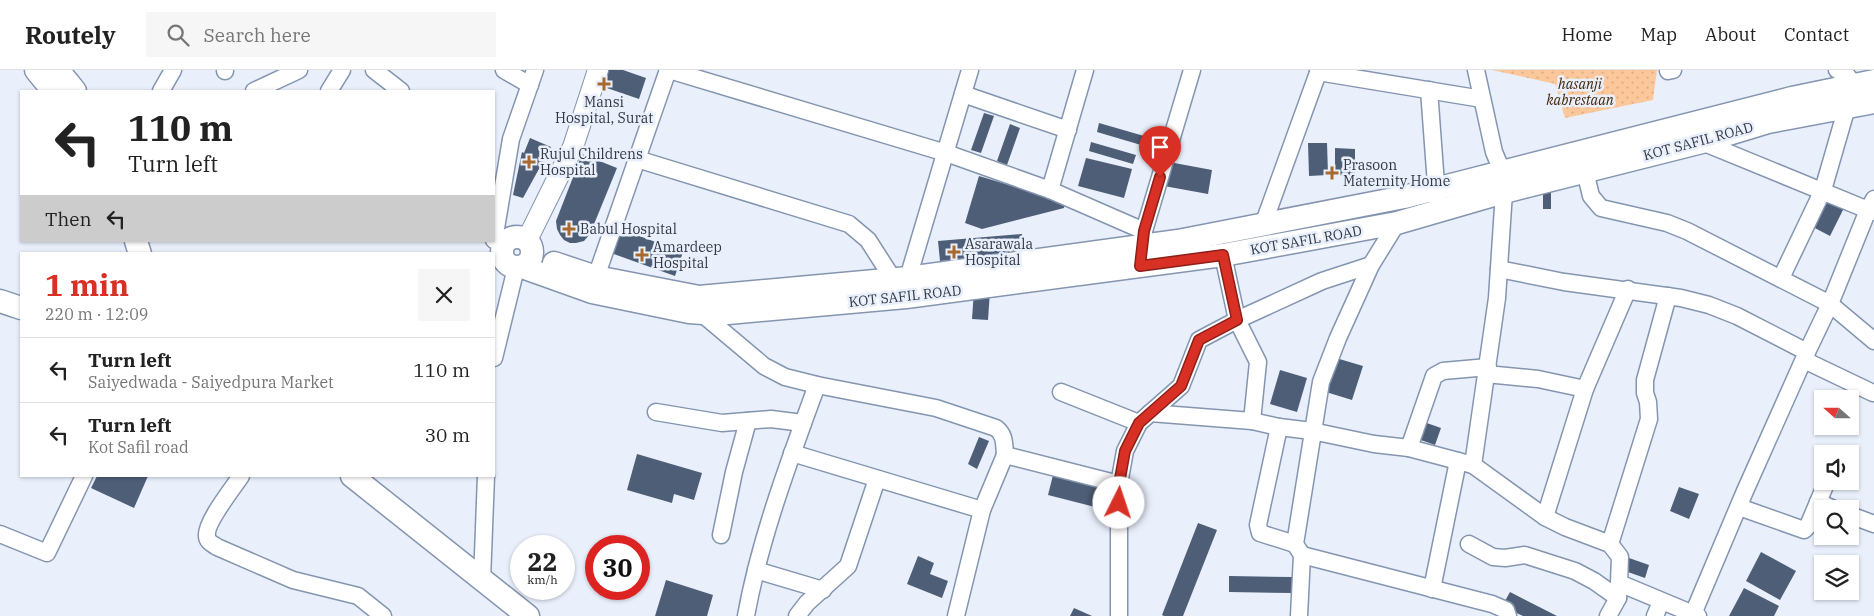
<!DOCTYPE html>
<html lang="en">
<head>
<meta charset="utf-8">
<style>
  body { margin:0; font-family:"IBM Plex Serif",serif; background:#f6f6f6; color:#222; height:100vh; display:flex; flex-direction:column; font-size:19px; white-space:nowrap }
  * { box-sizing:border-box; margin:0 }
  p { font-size:16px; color:#767676 }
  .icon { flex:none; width:28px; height:28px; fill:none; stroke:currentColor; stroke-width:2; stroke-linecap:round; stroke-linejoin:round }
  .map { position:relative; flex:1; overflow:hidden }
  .panel { position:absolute; left:20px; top:182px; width:475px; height:225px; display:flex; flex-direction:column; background:#fff; border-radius:0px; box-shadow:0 1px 4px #0004 }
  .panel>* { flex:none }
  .top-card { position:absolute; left:20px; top:20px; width:475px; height:152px; border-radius:0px; box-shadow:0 1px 4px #0004; background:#fff; color:#222; overflow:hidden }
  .needle { width:32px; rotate:291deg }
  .controls { position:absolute; left:1814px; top:320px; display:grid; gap:10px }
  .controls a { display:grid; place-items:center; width:45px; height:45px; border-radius:0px; background:#fff; box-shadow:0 1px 4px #0004; font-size:25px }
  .speed { position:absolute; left:510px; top:465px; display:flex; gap:10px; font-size:25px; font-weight:700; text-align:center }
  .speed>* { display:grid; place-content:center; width:65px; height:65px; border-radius:50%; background:#fff; box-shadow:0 1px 4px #0004; line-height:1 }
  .speed small { font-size:12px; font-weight:400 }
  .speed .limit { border:8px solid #d22; background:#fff; color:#111 }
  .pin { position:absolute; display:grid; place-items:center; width:42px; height:42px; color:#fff; margin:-51px -21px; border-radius:50% 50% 50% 0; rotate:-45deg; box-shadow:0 0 5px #0007 }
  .pin .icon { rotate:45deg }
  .me { position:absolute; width:55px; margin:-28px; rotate:4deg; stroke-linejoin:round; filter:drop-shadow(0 0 4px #0008) }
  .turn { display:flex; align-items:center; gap:18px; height:105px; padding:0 25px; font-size:22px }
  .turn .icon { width:65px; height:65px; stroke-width:2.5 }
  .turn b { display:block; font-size:35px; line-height:42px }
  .then { display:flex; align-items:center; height:48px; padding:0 25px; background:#0003; gap:10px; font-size:19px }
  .round { display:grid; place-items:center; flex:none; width:52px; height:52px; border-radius:0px; background:#f6f6f6 }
  .headline { display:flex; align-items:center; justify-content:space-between; height:85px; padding:0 25px }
  h1 { font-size:30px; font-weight:700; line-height:38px; color:#d93025 }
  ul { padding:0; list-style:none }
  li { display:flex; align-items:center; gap:15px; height:65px; padding:0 25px; border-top:1px solid #e0e0e0 }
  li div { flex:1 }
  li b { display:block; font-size:19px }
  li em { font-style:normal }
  header { display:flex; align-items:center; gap:30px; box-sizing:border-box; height:70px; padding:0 25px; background:#fff; border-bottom:1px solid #e0e0e0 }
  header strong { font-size:24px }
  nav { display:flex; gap:28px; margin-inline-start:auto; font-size:18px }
  .search { width:350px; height:45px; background:#f6f6f6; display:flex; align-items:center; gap:12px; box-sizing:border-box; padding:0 18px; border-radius:0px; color:#767676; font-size:19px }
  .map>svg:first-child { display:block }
</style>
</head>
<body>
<header>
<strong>Routely</strong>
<div class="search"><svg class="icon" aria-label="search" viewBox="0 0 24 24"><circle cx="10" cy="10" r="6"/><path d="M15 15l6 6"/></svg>Search here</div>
<nav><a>Home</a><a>Map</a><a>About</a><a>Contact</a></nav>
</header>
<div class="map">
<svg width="1874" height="546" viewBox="0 0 1874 546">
  <defs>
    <pattern id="grass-dots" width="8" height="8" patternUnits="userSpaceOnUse" patternTransform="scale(1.25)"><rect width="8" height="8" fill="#fcc89b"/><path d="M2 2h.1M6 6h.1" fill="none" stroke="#d8ad87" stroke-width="1.8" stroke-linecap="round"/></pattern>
  </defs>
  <rect width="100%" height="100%" fill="#e9f0fc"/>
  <polygon fill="url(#grass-dots)" points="1492,0 1657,0 1653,30 1565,48 1555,14"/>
  <g fill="#4e5e76">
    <polygon points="606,0 623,0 646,8 639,29 601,16"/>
    <polygon points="984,43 994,46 981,83 971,80"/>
    <polygon points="1099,53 1144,66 1141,75 1097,62"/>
    <polygon points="1010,54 1020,58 1007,95 997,91"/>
    <polygon points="530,68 551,77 523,128 513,125 522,82 524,83"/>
    <polygon points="1091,72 1136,85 1133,94 1089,81"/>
    <polygon points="1308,73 1327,73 1328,105 1309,106"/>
    <polygon points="1335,78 1355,79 1355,106 1335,105"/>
    <polygon points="582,84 617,98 590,164 584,171 576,173 570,173 564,170 560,165 557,159 556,151"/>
    <polygon points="1086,88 1132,99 1124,128 1078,116"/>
    <polygon points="1169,92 1212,100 1208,124 1164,116"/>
    <polygon points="979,106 1065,132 1064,138 982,159 965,153"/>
    <rect x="1543" y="119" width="8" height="20"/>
    <polygon points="1828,124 1846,134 1830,166 1811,156"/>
    <polygon points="620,159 683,182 675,206 611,183"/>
    <polygon points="1022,164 1024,184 940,191 938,171"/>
    <polygon points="974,220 990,221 988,250 972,249"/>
    <polygon points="1336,288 1363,296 1352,330 1326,322"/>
    <polygon points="1280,300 1307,308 1297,342 1270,334"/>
    <polygon points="1421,351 1441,358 1435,375 1415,368"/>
    <polygon points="979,367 989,371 977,399 968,394"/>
    <polygon points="637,384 702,403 694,430 674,424 672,433 627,420"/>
    <polygon points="1053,405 1100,417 1095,437 1048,425"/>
    <polygon points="97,406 148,406 134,438 91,418"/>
    <polygon points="1679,417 1699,424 1689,449 1670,441"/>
    <polygon points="1198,453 1217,460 1183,546 1164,546 1162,545"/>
    <polygon points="1761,482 1796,501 1780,530 1746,511"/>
    <polygon points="918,486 934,493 930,504 948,511 942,528 907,514"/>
    <polygon points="1629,488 1649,495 1645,508 1625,501"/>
    <polygon points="1229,506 1293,507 1293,523 1229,522"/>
    <polygon points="666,510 713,525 707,546 655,546"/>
    <polygon points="1744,518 1779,536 1774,546 1729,546"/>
    <polygon points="1510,522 1557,546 1523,546 1508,539 1511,534 1505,531"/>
    <polygon points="1074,538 1092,546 1070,546"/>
  </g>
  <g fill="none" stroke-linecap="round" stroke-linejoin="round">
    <defs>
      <g id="minor">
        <polyline points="374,0 401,21"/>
        <polyline points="504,0 530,15"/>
        <polyline points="669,0 946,83 1050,120 1144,161 1141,186"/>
        <polyline points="1476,0 1494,82 1502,101 1504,122 1497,228 1473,395 1545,447 1565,457 1610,474 1620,487 1619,513 1618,528 1608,546"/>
        <polyline points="1837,0 1846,4 1854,15"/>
        <polyline points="225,1 225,0"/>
        <polyline points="1668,1 1673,0"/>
        <polyline points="1318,2 1482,29"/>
        <polyline points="1429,20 1437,128"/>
        <polyline points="161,21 173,0"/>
        <polyline points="254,21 299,0"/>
        <polyline points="329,21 342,0"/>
        <polyline points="963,24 1068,60"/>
        <polyline points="1702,72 1868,140 1874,129"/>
        <polyline points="637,89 849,154 868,170 893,209"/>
        <polyline points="1585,101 1591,126 1601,138 1667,153 1687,161 1830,234 1874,271"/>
        <polyline points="1050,120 1085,0"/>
        <polyline points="1263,155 1319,0"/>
        <polyline points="1144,161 1192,0"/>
        <polyline points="494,170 511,69 535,0"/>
        <polyline points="1499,199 1564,212 1681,228 1709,235 1737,246 1807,282"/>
        <polyline points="596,207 668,0"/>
        <polyline points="1781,208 1823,120 1847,37"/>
        <polyline points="907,218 908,208 970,0"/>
        <path d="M701 243 764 296 785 307 817 315 936 338 996 358C1005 365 1004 373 1005 385"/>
        <polyline points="494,288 516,198"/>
        <polyline points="1804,290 1873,323"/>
        <polyline points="1486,304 1538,309 1585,319"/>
        <polyline points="1061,322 1139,353"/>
        <polyline points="656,342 722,353 771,349 803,353"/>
        <polyline points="1150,343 1252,351 1279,357 1312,361 1374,374 1409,378 1473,395"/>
        <polyline points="1252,351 1258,292 1237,250 1322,211 1371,195"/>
        <polyline points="1279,357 1258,455 1260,463 1295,474"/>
        <polyline points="1409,378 1434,306 1443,301 1488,297"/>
        <polyline points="792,383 982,440"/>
        <path d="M241 406C233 418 205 453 207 466 207 472 213 474 217 477L293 510 358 526 383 546"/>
        <polyline points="1818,432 1834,439"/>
        <polyline points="1739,437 1804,460 1808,456 1827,411"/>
        <polyline points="1850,445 1874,454"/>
        <polyline points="1545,447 1585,319 1628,219"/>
        <polyline points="0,464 47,483 84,406"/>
        <polyline points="721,465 734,402 748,351"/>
        <polyline points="1469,474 1493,487 1505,488 1525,485 1575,501 1594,511 1618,528"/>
        <polyline points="1610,474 1649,349 1648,332 1645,323 1645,310 1668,226"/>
        <polyline points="1302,485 1492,534 1506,540 1508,546"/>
        <polyline points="756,500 823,520"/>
        <polyline points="482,510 486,406"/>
        <polyline points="1619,513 1698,546"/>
        <polyline points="1432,519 1458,391"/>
        <polyline points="1693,544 1745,421 1807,282 1830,234 1868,140 1874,142"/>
        <path d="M746 546C760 468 790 389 817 315"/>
        <polyline points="797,546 807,533 848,496 877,409"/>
        <polyline points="956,546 982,440 1005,385 1119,414 1125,381 1139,353 1181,316 1199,270 1237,250 1223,185"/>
        <polyline points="1119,546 1119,414"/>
        <polyline points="1299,546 1302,485 1295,474 1321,312 1338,268 1371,195 1397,153"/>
        <polyline points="1655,546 1661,532"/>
      </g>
      <polyline id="tertiary" points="527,170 573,77 598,0"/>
      <g id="secondary">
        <polyline points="36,0 53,21"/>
        <polyline points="58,0 75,21"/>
        <circle cx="517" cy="182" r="15"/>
        <polyline points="136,171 140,184"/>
        <polyline points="554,193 596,207 699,227 908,208 1178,171 1404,127 1792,28 1874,11"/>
        <polyline points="522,197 592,222 689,242 717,244 906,227 1223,185 1397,153 1504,122 1702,72 1768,52 1874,32"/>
        <polyline points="0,231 21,238"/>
        <polyline points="352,406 528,546"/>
      </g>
    </defs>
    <use href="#minor" stroke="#8495b0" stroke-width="19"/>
    <use href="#tertiary" stroke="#8495b0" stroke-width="22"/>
    <use href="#secondary" stroke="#8495b0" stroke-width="25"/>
    <use href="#minor" stroke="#fff" stroke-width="16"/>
    <use href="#tertiary" stroke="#fff" stroke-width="20"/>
    <use href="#secondary" stroke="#fff" stroke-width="22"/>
  </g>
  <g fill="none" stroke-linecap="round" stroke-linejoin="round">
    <defs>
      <polyline id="route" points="1119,433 1119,414 1125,381 1139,353 1181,316 1199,270 1237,250 1223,185 1140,196 1144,161 1160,107"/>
    </defs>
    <use href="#route" stroke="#8d1f18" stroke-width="12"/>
    <use href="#route" stroke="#d93025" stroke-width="9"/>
  </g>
  <g fill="#a7692e" stroke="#e9f0fc" stroke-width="2">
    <path d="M601.5 6.5h5v5h5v5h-5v5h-5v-5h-5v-5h5z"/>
    <path d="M526.5 84.5h5v5h5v5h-5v5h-5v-5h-5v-5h5z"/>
    <path d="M1329.5 95.5h5v5h5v5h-5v5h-5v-5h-5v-5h5z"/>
    <path d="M566.5 151.5h5v5h5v5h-5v5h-5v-5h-5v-5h5z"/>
    <path d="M951.5 174.5h5v5h5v5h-5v5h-5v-5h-5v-5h5z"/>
    <path d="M639.5 177.5h5v5h5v5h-5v5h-5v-5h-5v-5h5z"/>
  </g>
  <g text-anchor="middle" stroke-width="5" stroke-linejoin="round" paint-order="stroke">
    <g font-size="14" font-style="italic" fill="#442507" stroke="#e9f0fc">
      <text x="1580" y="19">hasanji<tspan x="1580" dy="16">kabrestaan</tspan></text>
    </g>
    <g font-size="14" fill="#323945" stroke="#e9f0fc" text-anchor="start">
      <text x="604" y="37" text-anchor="middle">Mansi<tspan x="604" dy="16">Hospital, Surat</tspan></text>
      <text x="540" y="89">Rujul Childrens<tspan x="540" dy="16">Hospital</tspan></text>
      <text x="1343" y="100">Prasoon<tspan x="1343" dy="16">Maternity Home</tspan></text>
      <text x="580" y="164">Babul Hospital</text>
      <text x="965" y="179">Asarawala<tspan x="965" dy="16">Hospital</tspan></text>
      <text x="653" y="182">Amardeep<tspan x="653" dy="16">Hospital</tspan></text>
    </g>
    <g font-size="14" fill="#323945" stroke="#e9f0fc">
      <text transform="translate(1698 71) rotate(-15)" y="5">KOT SAFIL ROAD</text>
      <text transform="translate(1306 170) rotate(-10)" y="5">KOT SAFIL ROAD</text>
      <text transform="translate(905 226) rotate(-6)" y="5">KOT SAFIL ROAD</text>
    </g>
  </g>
</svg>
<div class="controls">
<a><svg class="needle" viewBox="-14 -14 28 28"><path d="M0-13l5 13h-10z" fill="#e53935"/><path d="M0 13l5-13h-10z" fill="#767676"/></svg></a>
<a><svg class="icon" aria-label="sound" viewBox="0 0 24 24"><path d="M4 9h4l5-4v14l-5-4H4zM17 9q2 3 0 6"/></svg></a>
<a><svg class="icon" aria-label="search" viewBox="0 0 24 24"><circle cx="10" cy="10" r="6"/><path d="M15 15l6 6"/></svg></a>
<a><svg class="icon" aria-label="layers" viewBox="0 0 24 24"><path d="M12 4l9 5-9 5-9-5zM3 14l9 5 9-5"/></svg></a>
</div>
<div class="speed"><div>22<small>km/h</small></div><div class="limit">30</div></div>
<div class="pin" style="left:1160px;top:107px;background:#d93025"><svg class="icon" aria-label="arrive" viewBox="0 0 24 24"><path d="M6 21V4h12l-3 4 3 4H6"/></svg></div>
<svg class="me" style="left:1119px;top:433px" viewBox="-20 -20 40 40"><circle r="19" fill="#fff"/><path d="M0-13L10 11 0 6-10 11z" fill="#d93025"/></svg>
<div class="top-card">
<div class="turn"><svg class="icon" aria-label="left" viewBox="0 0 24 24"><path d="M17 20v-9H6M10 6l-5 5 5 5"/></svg><div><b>110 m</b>Turn left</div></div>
<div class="then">Then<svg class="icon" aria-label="left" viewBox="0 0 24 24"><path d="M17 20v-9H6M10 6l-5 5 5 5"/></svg></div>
</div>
<section class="panel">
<div class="headline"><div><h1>1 min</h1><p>220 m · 12:09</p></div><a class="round"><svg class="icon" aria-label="close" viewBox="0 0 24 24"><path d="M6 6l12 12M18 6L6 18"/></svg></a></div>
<ul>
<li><svg class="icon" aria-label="left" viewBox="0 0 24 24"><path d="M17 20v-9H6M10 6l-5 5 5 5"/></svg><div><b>Turn left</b><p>Saiyedwada - Saiyedpura Market</p></div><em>110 m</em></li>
<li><svg class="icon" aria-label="left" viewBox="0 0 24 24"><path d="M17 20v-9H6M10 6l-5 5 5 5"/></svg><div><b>Turn left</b><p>Kot Safil road</p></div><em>30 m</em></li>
</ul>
</section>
</div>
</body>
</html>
